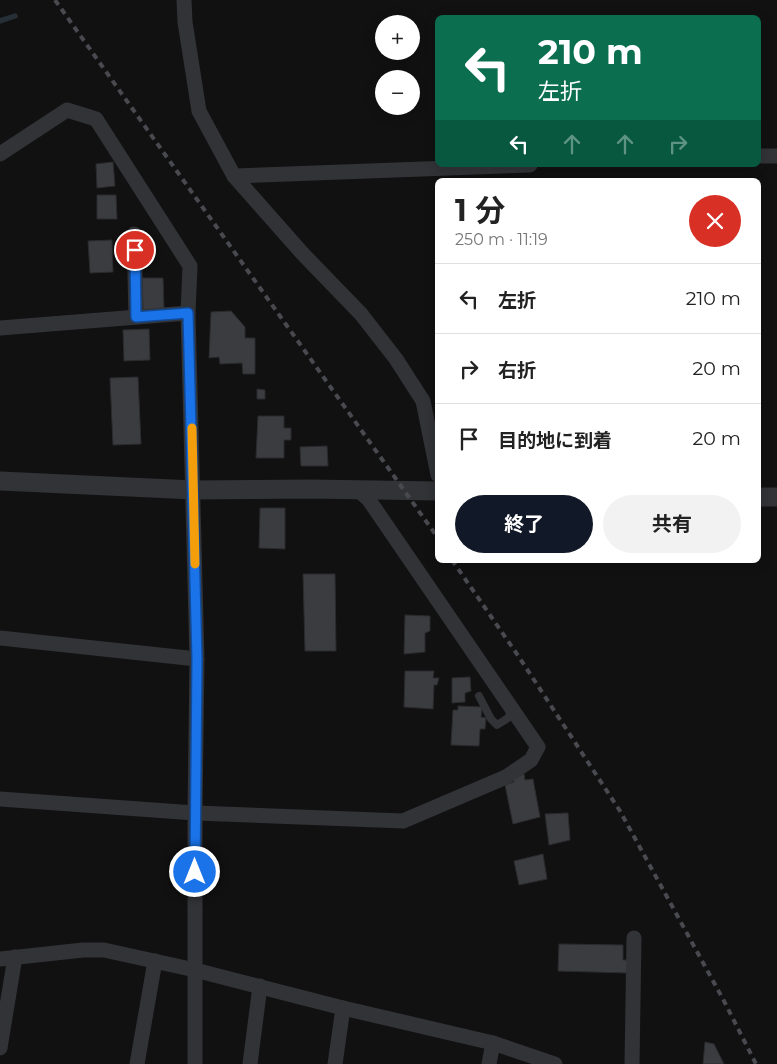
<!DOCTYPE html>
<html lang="ja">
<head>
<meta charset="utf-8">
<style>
  body { margin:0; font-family:Montserrat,"Noto Sans JP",sans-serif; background:#f2f2f2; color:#222; height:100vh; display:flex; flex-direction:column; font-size:19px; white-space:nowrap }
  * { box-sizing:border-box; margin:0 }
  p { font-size:16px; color:#767676 }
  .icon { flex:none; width:28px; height:28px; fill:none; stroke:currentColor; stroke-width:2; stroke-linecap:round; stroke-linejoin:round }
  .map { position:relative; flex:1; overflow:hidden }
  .sheet { position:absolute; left:435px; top:178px; width:326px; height:385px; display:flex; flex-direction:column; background:#fff; border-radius:8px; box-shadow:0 2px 12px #0003 }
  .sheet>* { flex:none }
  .banner { position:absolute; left:435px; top:15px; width:326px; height:152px; border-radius:8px; box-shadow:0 2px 12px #0003; background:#0b6e4f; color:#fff; overflow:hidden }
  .buttons { position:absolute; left:375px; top:15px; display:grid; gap:10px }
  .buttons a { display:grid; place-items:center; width:45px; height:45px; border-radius:50%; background:#fff; box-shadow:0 2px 12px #0003; font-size:25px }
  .pin { position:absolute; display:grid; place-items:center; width:42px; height:42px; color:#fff; margin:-21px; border:2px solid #fff; border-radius:50%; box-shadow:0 1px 5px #0007 }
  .me { position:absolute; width:55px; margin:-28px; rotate:0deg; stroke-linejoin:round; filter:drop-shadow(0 0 4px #0008) }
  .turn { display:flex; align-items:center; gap:18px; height:105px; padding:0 20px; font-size:22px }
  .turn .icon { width:65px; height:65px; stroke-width:2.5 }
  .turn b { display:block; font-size:35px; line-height:42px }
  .lanes { display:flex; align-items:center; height:48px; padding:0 20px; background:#0003; justify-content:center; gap:25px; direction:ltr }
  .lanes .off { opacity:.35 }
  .round { display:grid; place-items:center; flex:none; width:52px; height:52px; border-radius:26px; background:#f2f2f2 }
  .overview { display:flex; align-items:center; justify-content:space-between; height:85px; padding:0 20px }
  h1 { font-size:30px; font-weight:700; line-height:38px }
  .action { display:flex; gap:10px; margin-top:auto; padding:10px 20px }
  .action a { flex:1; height:58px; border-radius:30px; background:#111827; color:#fff; font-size:20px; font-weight:700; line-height:58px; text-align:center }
  .action a+a { background:#f2f2f2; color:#222 }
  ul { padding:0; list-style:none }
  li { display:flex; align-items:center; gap:15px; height:70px; padding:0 20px; border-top:1px solid #e0e0e0 }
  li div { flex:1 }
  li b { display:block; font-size:19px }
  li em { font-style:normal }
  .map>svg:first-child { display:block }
</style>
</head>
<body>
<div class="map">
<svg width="777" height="1064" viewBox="0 0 777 1064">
  <rect width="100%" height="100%" fill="#111112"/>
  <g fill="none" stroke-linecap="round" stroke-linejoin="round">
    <polyline stroke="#272f36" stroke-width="5.5" points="0,21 15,16"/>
  </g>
  <g fill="#3b3c3f" stroke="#2b2b2e">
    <polygon points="113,162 115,186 97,188 96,164"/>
    <polygon points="97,195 116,195 117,219 97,219"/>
    <polygon points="112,240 113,272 90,273 88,241"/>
    <polygon points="142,278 163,278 164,309 143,310"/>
    <polygon points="231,311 245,327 245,338 255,338 255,374 243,374 242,363 220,364 219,357 209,358 211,312"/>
    <polygon points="149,329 150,360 124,361 123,330"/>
    <polygon points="138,377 141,444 113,445 110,378"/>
    <polygon points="257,389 265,390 265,399 257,399"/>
    <polygon points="258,416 284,416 284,428 291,428 291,440 284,440 284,458 256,458"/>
    <polygon points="327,446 328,466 301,466 300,447"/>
    <polygon points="260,508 285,508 285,549 259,548"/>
    <polygon points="303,574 335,574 336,651 305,651"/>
    <polygon points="405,615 430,616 430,631 425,633 425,652 404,654"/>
    <polygon points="405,671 434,671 433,678 439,678 437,685 434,685 433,709 404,707"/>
    <polygon points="470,677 471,691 465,693 465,702 452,703 452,678"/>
    <polygon points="458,706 482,707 481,717 486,718 485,729 480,729 479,746 451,745 453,710 458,710"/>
    <polygon points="524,774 525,780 533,779 540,817 513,824 505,785 514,782 512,777"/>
    <polygon points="568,813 570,840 549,845 545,814"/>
    <polygon points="543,854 547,879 519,885 514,861"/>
    <polygon points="559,944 623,945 623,960 628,960 628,973 558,971"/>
    <polygon points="705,1042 714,1044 724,1064 703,1064"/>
  </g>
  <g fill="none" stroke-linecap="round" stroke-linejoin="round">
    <polyline stroke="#323337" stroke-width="8" points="479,696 491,719 497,725 508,718 512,710"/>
    <g stroke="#323337" stroke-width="15">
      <polyline points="184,0 185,22 199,111 234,176 302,253 361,314 396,359 423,401 438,475"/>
      <polyline points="0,154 67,110 96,119 190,266 188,313 197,659 195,813 195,1064"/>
      <polyline points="759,156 777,156"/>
      <polyline points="234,176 530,165"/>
      <polyline points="134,234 136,317"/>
      <polyline points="0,328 188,313"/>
      <polyline points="0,638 197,659"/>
      <polyline points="0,799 195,813 403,821 506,777 531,760 538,747 369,500 357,489"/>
      <polyline points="0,959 83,950 104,950 195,970 343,1008 493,1043 555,1064"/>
      <polyline points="0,1048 15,957"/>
      <polyline points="137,1064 155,961"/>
      <polyline points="250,1064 260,986"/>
      <polyline points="335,1064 343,1008"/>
      <polyline points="489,1064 493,1043"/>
      <polyline points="632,1064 634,938"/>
    </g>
    <g stroke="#323337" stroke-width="19">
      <polyline points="0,481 194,490 311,489 438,491"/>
      <polyline points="759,497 777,497"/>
    </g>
    <g stroke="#494a50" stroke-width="4" stroke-dasharray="6 5" stroke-linecap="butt">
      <polyline points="55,0 438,538"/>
      <polyline points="452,560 519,657 620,811 724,1001 756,1064"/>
    </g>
  </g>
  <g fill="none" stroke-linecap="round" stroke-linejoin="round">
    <defs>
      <polyline id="route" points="135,250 136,317 188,313 197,659 195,872"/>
    </defs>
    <use href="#route" stroke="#114b97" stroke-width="12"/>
    <use href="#route" stroke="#1a73e8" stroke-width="9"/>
    <polyline stroke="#f59e0b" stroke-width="9" points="192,428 195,564"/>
  </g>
</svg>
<div class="buttons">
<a>+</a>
<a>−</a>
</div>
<div class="pin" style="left:135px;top:250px;background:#d93025"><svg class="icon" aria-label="arrive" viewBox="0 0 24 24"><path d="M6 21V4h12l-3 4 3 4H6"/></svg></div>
<svg class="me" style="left:195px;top:872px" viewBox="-20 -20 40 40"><circle r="17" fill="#1a73e8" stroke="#fff" stroke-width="3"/><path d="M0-11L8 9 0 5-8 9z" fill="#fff"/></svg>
<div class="banner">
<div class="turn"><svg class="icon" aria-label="left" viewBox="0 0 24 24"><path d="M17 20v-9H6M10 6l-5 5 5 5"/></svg><div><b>210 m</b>左折</div></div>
<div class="lanes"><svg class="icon" aria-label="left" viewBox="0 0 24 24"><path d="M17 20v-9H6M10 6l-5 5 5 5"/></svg><svg class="icon off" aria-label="ahead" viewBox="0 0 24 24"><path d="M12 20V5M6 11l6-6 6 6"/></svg><svg class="icon off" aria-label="ahead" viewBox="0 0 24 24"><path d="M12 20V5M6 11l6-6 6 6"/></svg><svg class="icon off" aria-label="right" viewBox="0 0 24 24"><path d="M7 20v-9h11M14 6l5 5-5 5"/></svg></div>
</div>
<section class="sheet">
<div class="overview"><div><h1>1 分</h1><p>250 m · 11:19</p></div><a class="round" style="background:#d93025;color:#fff"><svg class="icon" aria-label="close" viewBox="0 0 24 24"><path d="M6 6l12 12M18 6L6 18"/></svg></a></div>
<ul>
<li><svg class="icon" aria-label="left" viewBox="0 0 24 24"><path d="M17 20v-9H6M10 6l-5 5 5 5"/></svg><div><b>左折</b></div><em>210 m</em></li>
<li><svg class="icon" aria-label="right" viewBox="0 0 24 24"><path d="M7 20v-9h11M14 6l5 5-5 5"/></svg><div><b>右折</b></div><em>20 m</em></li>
<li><svg class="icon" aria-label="arrive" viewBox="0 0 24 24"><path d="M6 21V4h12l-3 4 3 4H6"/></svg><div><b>目的地に到着</b></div><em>20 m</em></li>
</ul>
<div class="action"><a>終了</a><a>共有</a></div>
</section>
</div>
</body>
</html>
